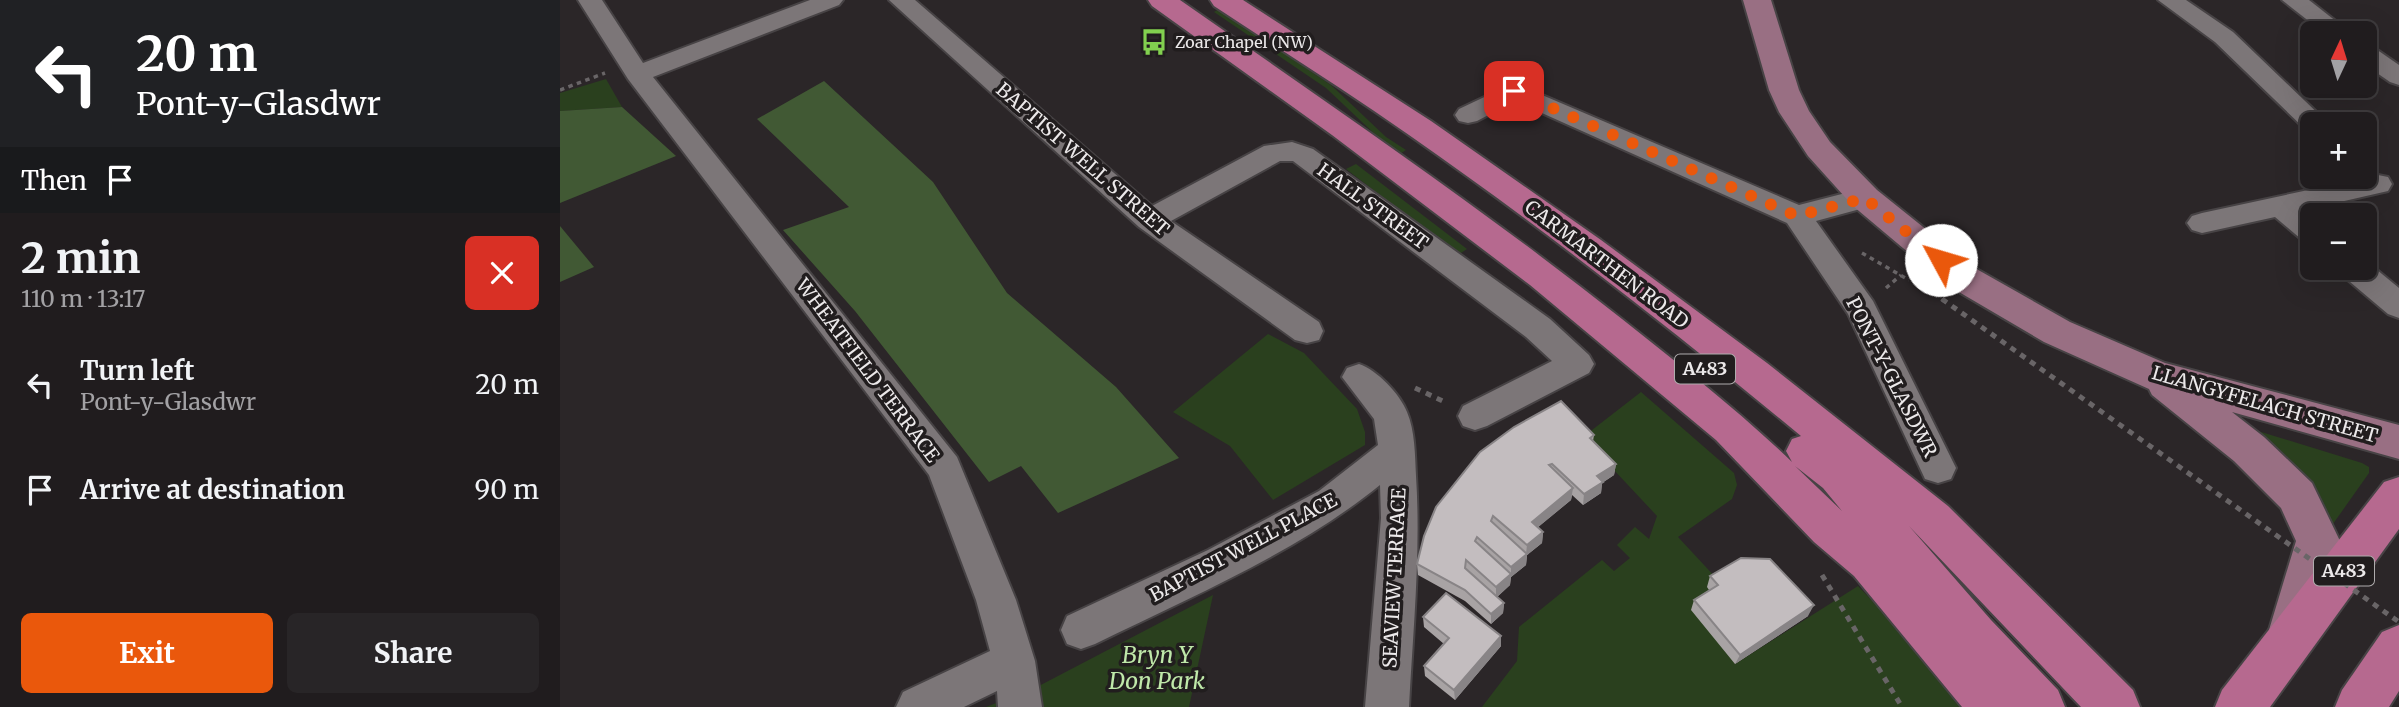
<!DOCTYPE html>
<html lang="en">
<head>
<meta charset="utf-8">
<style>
  body { margin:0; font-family:Merriweather,serif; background:#282527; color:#f1f3f6; height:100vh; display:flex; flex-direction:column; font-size:26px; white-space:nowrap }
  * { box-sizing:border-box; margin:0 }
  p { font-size:23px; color:#a2a1a4 }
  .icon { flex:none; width:38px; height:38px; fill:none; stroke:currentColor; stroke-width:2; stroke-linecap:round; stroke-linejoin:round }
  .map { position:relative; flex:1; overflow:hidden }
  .details { display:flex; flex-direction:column; background:#201c1e; width:560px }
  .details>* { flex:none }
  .banner { background:#202124; color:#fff; overflow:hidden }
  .needle { width:46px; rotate:4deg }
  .controls { position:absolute; left:1740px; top:21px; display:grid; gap:14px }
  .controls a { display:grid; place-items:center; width:77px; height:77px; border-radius:10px; background:#201c1e; box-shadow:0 7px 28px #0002,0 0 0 2px #3d3a3c; font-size:35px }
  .pin { position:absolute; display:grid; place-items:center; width:60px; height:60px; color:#fff; margin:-30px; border-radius:14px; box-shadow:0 4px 10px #0006 }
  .me { position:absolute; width:77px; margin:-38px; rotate:309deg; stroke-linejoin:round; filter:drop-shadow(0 0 5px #0008) }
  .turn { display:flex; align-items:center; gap:24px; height:147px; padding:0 21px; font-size:32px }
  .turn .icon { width:91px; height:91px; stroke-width:2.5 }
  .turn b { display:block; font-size:49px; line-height:60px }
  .then { display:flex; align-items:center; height:66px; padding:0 21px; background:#0003; gap:14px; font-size:26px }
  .round { display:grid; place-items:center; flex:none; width:74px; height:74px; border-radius:10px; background:#282527 }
  .headline { display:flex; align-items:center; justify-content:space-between; height:119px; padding:0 21px }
  h1 { font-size:42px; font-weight:700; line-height:52px }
  .cta { display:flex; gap:14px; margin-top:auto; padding:14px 21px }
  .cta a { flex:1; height:80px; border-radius:10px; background:#ea580c; color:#fff; font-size:28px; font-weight:700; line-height:80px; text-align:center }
  .cta a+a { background:#282527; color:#f1f3f6 }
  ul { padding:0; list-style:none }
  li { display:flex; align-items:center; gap:21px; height:105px; padding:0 21px }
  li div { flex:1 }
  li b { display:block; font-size:26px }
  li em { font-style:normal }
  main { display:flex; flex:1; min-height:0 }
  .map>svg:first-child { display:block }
</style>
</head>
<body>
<main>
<section class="details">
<div class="banner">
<div class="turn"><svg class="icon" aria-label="left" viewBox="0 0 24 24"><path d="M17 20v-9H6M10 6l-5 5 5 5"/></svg><div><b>20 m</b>Pont-y-Glasdwr</div></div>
<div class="then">Then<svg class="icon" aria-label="arrive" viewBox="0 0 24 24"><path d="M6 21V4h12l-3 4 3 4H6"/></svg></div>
</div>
<div class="headline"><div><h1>2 min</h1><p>110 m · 13:17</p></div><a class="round" style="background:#d93025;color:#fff"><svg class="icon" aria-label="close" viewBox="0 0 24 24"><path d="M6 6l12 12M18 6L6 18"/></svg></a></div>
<ul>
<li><svg class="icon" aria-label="left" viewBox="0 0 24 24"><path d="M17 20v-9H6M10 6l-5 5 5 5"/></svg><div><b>Turn left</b><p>Pont-y-Glasdwr</p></div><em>20 m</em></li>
<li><svg class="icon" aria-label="arrive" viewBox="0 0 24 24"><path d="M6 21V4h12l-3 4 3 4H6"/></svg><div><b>Arrive at destination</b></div><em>90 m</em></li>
</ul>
<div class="cta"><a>Exit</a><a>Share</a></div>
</section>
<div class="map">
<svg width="1839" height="707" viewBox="0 0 1839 707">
  <rect width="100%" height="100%" fill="#2b2628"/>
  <g fill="#2a401e">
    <polygon points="659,9 771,85 826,137 846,150 840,154 821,140 766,88 654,12"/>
    <polygon points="46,79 62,107 0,111 0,93"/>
    <polygon points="796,164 907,249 898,255 786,169"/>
    <polygon points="708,334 744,353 797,409 805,432 805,445 713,500 670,446 613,412"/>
    <polygon points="1081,392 1174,473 1177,485 1172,499 1118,537 1158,580 1154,595 1175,664 1298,586 1384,675 1409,707 922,707 957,661 959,627 1042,560 1054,571 1070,558 1057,545 1075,527 1089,539 1097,516 1023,437"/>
    <polygon points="1685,427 1802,463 1809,467 1809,473 1773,524 1767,524"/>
    <polygon points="653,595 629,707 426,707 475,688"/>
  </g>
  <g fill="#415934">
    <polygon points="264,81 373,182 447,293 556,387 619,458 498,513 461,466 429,482 295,311 223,230 289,207 197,119"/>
    <polygon points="62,107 116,156 0,203 0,111"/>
    <polygon points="0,226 34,267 0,282"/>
  </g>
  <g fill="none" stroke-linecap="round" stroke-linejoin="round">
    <defs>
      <g id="minor">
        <polygon points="18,0 42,0 83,63 250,0 283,0 279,5 93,77 397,457 456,600 475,661 482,707 438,707 437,691 404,707 336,707 343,692 430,651 416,600 369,475 68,79"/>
        <polygon points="329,0 355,0 592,206 704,146 732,142 753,149 990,319 1029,355 1034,364 1029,373 927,426 915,430 903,426 898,416 903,406 992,361 966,337 733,161 720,161 611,221 759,322 763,331 759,340 747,343 735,340 579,227"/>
        <polygon points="1598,0 1626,0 1673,32 1769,124 1752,124 1752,131 1746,130 1655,42"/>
        <polygon points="1722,0 1749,0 1791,33 1764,33"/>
        <polygon points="1804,45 1813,47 1839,65 1839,85 1830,82 1804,64"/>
        <polygon points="954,83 1239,205 1305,188 1315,191 1319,198 1315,205 1256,221 1313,301 1396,468 1391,479 1378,483 1365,479 1288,314 1227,223 955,101 917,121 908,123 899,121 895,115 899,109"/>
        <polygon points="1818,175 1828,177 1832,184 1828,191 1745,210 1752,216 1752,242 1741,239 1715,217 1642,233 1632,230 1627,223 1632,216 1642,213"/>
        <polygon points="1805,260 1839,288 1839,318 1828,314 1783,276 1779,268 1804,268"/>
        <path d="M799 364C817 370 840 394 847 412 855 431 855 455 856 476 861 553 853 630 849 707H805L821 518 820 485C736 553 632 596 535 644L521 649 507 644 501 630 507 616 648 550 759 491 818 445 814 419 782 377 787 368Z"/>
      </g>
      <polygon id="secondary" points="1183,0 1211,0 1239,90 1249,111 1270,142 1317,190 1413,267 1510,322 1605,363 1839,425 1839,459 1672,412 1704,437 1752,483 1780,541 1757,630 1750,646 1733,652 1716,646 1709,630 1736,541 1721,508 1674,461 1592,395 1589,389 1484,342 1387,285 1293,206 1248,156 1219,112 1209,90"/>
      <g id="primary">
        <path d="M588 0H620C769 104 919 206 1062 319 1120 365 1178 410 1232 462L1226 451 1232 439 1241 436C1114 331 984 229 849 135 785 90 719 49 654 6L650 0H683L871 121 1041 240 1207 363 1388 506 1573 690 1580 707H1521L1349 526 1431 620 1498 690 1505 707H1402L1294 576 1254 542 1156 440 970 285 772 135 592 6ZM1235 466 1263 488 1282 511Z"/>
        <polygon points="1839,477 1839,529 1710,707 1655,707 1662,690 1824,482"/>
        <polygon points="1839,625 1839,691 1829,707 1775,707 1782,690 1822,632"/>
      </g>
    </defs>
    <use href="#minor" stroke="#474345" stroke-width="4"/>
    <use href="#secondary" stroke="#474345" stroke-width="4"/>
    <use href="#primary" stroke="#474345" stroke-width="4"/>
    <g stroke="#696567" stroke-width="3.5" stroke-dasharray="4.5 4.5" stroke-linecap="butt">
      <polyline points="0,90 45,73"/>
      <polyline points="1302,253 1349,280"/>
      <polyline points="1326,288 1341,275"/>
    </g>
    <g stroke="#696567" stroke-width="5" stroke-dasharray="6 6" stroke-linecap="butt">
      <polyline points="855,388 885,402"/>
      <polyline points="1262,575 1342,707"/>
    </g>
    <use href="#minor" fill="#7c7678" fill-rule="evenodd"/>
    <use href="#secondary" fill="#996f83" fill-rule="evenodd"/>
    <use href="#primary" fill="#b6698f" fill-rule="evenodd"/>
    <polyline stroke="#696567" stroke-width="3.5" stroke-dasharray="4.5 4.5" stroke-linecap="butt" points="1374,294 1384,301"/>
    <polyline stroke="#696567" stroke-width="5" stroke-dasharray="6 6" stroke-linecap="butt" points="1382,299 1839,622"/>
  </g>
  <g fill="#a8a3a4">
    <polygon points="1034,435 1033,441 1056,464 1054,475 1042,483 1041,493 1023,505 1012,495 1011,500 978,527 983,532 982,543 967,555 966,565 951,577 950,585 937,597 944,603 943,613 931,624 905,601 858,575 857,564 864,536"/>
    <polygon points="1150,576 1248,616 1175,664 1131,610 1134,600 1149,590 1147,587"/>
    <polygon points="863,617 941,636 941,646 895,700 865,676 864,666 884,644 864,627"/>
  </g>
  <g fill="#888486">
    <polygon points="1056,464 1054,475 1042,483 1041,493 1023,505 1024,494 1037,476"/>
    <polygon points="1013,488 1011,500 971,533 972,522"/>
    <polygon points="983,532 982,543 967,555 966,565 951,577 951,567 966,554 967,545"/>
    <polygon points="951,574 950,585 936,598 936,587"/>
    <polygon points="944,603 943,613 931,624 931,614"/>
    <polygon points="1254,605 1248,616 1175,664 1180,655"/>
    <polygon points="941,636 941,646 895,700 894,690"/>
  </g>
  <g fill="#c3bdbf" stroke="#888486" stroke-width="2">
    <polygon points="1001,401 1034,435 1030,438 1056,464 1037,476 1043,482 1024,494 992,464 989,465 1013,488 972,522 983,532 967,545 933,516 931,521 967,554 951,567 917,537 915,541 951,574 936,587 906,560 905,568 944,603 931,614 905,590 857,564 864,536 876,507 920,452 954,427"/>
    <polygon points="1181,558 1210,559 1254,605 1180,655 1134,600 1158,585 1150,576"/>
    <polygon points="886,593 941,636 894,690 864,666 889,638 863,617"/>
  </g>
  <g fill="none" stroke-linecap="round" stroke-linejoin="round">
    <polyline stroke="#ea580c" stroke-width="12" stroke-dasharray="0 21.6" points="954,91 1237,216 1305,198 1381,260"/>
  </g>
  <defs>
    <symbol id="bus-bare" viewBox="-9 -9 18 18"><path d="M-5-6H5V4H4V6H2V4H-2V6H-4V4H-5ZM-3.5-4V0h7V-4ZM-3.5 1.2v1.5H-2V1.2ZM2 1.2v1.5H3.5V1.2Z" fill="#82d04f" stroke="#211d1e" stroke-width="2.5" paint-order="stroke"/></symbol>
  </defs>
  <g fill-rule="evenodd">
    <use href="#bus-bare" x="575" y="23" width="38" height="38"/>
  </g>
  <g text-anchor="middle" stroke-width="7" stroke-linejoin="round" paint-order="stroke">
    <g font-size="16" fill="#ece9ea" stroke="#211d1e" text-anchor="start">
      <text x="615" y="48">Zoar Chapel (NW)</text>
    </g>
    <g fill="#211d1e" stroke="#afacad" stroke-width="2">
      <rect x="1115" y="354.5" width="60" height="29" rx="5"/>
      <rect x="1754" y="556.5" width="60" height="29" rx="5"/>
    </g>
    <g font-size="18" font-weight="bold" fill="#ece9ea">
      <text x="1145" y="375">A483</text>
      <text x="1784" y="577">A483</text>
    </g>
    <g font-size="19" fill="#ece9ea" stroke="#211d1e">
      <text transform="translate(523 159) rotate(41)" y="7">BAPTIST WELL STREET</text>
      <text transform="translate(813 206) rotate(36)" y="7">HALL STREET</text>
      <text transform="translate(1047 264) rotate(37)" y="7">CARMARTHEN ROAD</text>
      <text transform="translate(308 370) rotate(53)" y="7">WHEATFIELD TERRACE</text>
      <text transform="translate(1332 377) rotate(63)" y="7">PONT-Y-GLASDWR</text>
      <text transform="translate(1705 404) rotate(16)" y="7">LLANGYFELACH STREET</text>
      <text transform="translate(683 547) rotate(-28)" y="7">BAPTIST WELL PLACE</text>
      <text transform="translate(834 578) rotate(-87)" y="7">SEAVIEW TERRACE</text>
    </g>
    <g font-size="23" font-style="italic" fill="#bfe8a9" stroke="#211d1e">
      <text x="597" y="663">Bryn Y<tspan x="597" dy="26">Don Park</tspan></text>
    </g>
  </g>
</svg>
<div class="controls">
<a><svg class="needle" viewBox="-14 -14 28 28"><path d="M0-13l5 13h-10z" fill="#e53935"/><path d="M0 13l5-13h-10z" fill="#a2a1a4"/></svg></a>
<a>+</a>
<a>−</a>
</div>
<div class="pin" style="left:954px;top:91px;background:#d93025"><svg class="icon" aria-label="arrive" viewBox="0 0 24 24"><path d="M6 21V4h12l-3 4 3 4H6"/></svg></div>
<svg class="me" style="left:1381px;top:260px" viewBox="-20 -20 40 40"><circle r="19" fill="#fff"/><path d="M0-13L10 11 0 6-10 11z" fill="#ea580c"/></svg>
</div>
</main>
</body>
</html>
